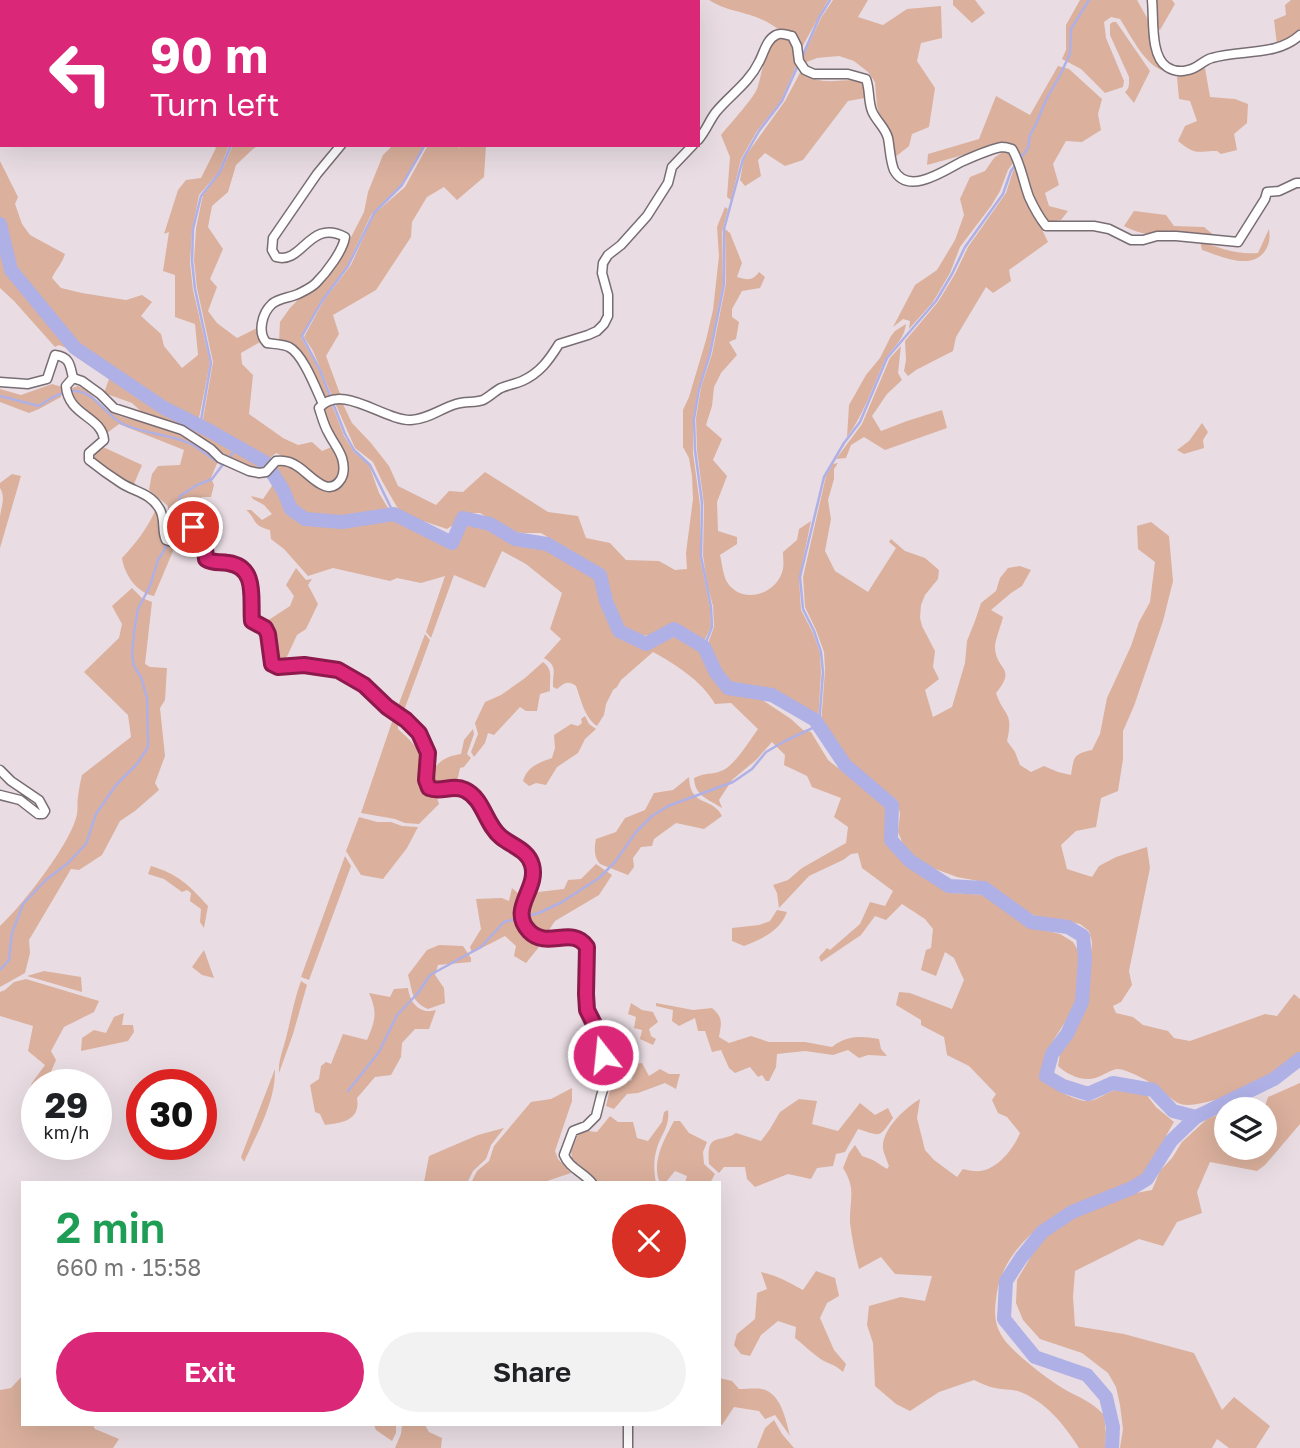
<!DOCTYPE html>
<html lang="en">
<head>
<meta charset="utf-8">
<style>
  body { margin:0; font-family:"Golos Text",sans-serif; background:#f2f2f2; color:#202124; height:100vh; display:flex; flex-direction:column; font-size:26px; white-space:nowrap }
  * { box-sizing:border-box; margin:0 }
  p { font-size:23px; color:#757577 }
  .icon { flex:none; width:38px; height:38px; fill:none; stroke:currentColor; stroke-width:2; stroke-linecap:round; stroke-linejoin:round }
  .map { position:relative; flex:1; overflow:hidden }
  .drawer { position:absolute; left:21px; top:1181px; width:700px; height:245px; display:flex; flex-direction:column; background:#fff; border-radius:0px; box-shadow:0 7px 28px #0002 }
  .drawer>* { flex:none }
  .hud { position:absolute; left:0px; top:0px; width:700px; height:147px; box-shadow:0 7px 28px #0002; background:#db2777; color:#fff; overflow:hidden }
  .buttons { position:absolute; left:1214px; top:1097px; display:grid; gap:14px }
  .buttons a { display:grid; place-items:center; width:63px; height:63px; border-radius:50%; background:#fff; box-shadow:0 7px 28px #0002; font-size:35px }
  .speed { position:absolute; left:21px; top:1069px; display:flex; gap:14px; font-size:35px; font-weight:700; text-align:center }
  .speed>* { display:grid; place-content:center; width:91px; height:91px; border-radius:50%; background:#fff; box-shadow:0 7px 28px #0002; line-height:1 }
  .speed small { font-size:18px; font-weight:400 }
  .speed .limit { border:10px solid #d22; background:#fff; color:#111 }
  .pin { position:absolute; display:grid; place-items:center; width:60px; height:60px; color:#fff; margin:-30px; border:4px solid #fff; border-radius:50%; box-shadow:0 2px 7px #0007 }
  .me { position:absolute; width:77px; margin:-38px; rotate:344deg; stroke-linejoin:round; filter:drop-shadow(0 0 5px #0008) }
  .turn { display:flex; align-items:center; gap:24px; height:147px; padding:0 35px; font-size:32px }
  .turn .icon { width:91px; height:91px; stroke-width:2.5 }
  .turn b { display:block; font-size:49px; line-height:60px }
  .round { display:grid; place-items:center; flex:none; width:74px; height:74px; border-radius:37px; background:#f2f2f2 }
  .headline { display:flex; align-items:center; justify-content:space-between; height:119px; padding:0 35px }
  h1 { font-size:42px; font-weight:600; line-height:52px; color:#1e9e55 }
  .cta { display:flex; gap:14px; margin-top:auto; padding:14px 35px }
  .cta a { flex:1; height:80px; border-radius:42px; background:#db2777; color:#fff; font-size:28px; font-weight:600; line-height:80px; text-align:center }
  .cta a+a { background:#f2f2f2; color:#202124 }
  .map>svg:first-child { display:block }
</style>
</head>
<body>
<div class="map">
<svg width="1300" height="1448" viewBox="0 0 1300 1448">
  <rect width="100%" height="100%" fill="#e9dde3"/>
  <g fill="#dbb09d">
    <path d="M709 0H828L801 49C788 36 774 24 756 17 740 11 724 10 709 0Z"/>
    <polygon points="833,0 868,0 858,17 883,25 907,9 941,6 942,38 921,43 917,61 935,88 929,127 912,134 909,146 894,158 892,136 880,116 877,106 875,82 868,72 854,61 839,56 817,58 804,63 802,58 821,18"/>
    <polygon points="953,0 975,0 985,13 972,23 953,5"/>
    <path d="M1080 0H1137L1151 25 1152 47 1158 64 1167 72C1145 67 1132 37 1120 19L1111 17 1104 22 1106 38 1124 81 1123 87 1105 93 1081 69 1062 59 1066 50V25Z"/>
    <polygon points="1154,0 1172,0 1175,4 1160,30 1156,27"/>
    <polygon points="1291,0 1300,0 1300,30 1293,38 1277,45 1274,20 1286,15 1285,5"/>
    <path d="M1113 22H1116L1119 26 1150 71 1134 103 1125 92C1130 88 1129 83 1129 77L1110 35V24Z"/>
    <path d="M778 37 786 38 792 40 797 64 781 101 757 131 741 159 731 200 727 197 730 157 721 135C730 124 752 100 757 89 763 72 763 50 778 37Z"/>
    <path d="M1058 66 1069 69 1102 99 1098 114 1101 130 1082 142 1066 141 1053 164 1059 185 1045 193 1049 206 1068 211 1061 220 1049 222C1045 218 1041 214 1038 209 1027 187 1028 159 1008 143L997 144 974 152 927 165 928 154 979 139 996 96 1030 115Z"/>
    <path d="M1205 68 1210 97 1235 99 1248 104 1247 123 1234 134 1237 150 1221 154 1217 151C1197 151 1196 156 1178 141L1185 126 1197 121 1190 101 1179 99 1177 77Z"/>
    <path d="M801 71C819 87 837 79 859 80L864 86 865 98 848 101 803 160 785 166 765 153 758 160 761 176 745 186 740 180 744 158 785 101Z"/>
    <path d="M213 145H229L219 172 199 195 192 231 190 263 193 290 210 363 198 423 165 407 76 346 12 269 0 218V161L18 197 15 204 22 224 30 235 65 254C62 264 56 269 52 278L61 288 82 293 126 300 142 295 152 302 141 316 161 334 164 346 182 368 198 355 195 324 175 317V275L163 271 169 232 164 234 178 190 186 180 201 178 216 148Z"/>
    <path d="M233 145H259L253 149 236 165 228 192 212 206 208 227 223 249 210 279 217 287 208 311 217 323 237 338 257 328 260 342 241 353 242 364 253 375 249 414 283 438 298 445 312 442 322 451 334 446C341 461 344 466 337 482L325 485 297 463 276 453 267 461 202 425 213 362 197 288 194 260 196 228 203 195 221 172Z"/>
    <polygon points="393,145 424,145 402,185 371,215 347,266 321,302 301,337 319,370 330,398 324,399 308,365 279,342 280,322 290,308 342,255 346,247 364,212 368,192 383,155"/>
    <polygon points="428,145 458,145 459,148 463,145 486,145 484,177 457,200 444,187 427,197 412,222 411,237 376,290 333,315 339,334 326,356 340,394 332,396 313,351 304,337 324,300 351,265 374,214 405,187"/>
    <polygon points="1004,151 1009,152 1015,160 1008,170 1000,191 991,206 960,247 950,273 933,302 909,329 910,321 903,319 893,327 915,285 937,270 955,240 964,215 960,199 970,177 985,171 994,158"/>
    <polygon points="1017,165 1035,215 1048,242 1009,270 1011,281 993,293 986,287 956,337 953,351 916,370 908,376 904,371 906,360 905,341 938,302 955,274 968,247 1006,193 1013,171"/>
    <path d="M725 207 728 209 722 232 723 283 709 355 698 390 693 420V453L700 505V557L710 607 711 627 703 643 675 625C651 636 646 641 621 627L607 581 602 571 587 560 541 533H524L513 532 480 513H470L461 516 453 525 447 529 405 515 397 507 382 481 373 462 355 448 335 403 342 402 352 423 371 443 389 466 398 486 436 505 449 491 463 492 485 472 548 512 578 516 586 538 610 543 626 560 659 561 675 570 687 569 686 553 693 499 692 476 689 458 683 447V410L689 397 706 340 713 310 719 256 717 227Z"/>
    <path d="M1134 211 1166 215 1174 226 1204 227 1216 237C1189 236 1148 240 1124 226Z"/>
    <path d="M725 229 730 233 742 263 737 277C747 280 753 281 759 272L765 277 760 288 742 291 732 309V317L739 322 736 339 729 342 737 355 721 373 714 387 712 406 706 425 722 439 713 460 727 476 717 502 718 531 737 537V544L720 555C722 563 723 575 727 582 742 606 778 594 783 569 784 564 783 557 783 552L797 540 799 529 811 521 799 579 801 610 813 633 820 653 821 673 818 722 815 718 772 693 730 684 720 674 707 646 714 627 713 606 707 583 703 555 704 505 697 450 696 418 701 387 712 354 726 283Z"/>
    <path d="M1269 229C1270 238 1270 244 1265 251 1251 271 1220 256 1202 250L1200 241C1219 248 1237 255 1258 253Z"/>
    <polygon points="0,231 10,272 70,344 85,358 164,411 263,463 263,467 256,470 220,456 212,447 147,417 132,403 104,393 109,379 84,362 66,348 59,345 55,347 14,301 0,288"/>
    <path d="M906 324C904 341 891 348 884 362 872 388 864 414 847 437L849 405 866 375 880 358 891 336 895 331Z"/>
    <polygon points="901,346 898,373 902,380 887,394 872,416 881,431 907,421 942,410 947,428 885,450 864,437 851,445 846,458 836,459 862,424 890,358"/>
    <polygon points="52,384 62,387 61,397 39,409 29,413 0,402 0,389 21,395"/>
    <path d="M78 386C93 392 99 407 113 413 122 418 135 420 145 423 173 430 196 440 218 461L211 478 214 485 211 497H202L186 508 180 531 175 534 169 533 168 506 149 490 152 474 158 466 180 465 184 450 119 424 107 433 102 424 72 396V388Z"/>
    <path d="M332 405 344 436 354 452 369 465 379 493 391 513C367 516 311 529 294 508 289 503 287 494 284 488 281 481 277 475 273 468L279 463H287L327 490 345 477 324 409Z"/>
    <polygon points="1202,423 1208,432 1203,440 1204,448 1184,454 1177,450 1189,441"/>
    <path d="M103 447 142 465 134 484C119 479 105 471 94 459L95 454Z"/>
    <path d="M838 463 834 469V479L828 500 831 519 825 551 835 571 868 592 896 548 889 542 891 539 905 551 925 558 939 570 938 579 925 595 921 605 920 618 922 626 935 651 933 667 939 679 925 690 933 717 952 707 965 663 967 641 975 621 981 603 996 591 1000 578 1008 568 1020 566 1031 570 1022 586 1011 593 991 610 1003 617C1001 626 996 637 995 646 995 671 1018 666 996 693 1004 717 1014 711 1007 741L1015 752 1020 765 1031 772 1044 766 1058 772 1071 775C1074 757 1073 754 1092 750L1100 734 1107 698 1131 646 1139 622 1150 602 1155 562 1138 549 1137 526 1151 522 1169 536 1173 581 1163 621 1134 706 1123 731V759L1118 791 1101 798 1096 827 1076 831 1061 845 1067 869 1092 877 1099 866 1116 857 1147 847 1150 868 1129 971 1132 985 1121 1002 1113 1006 1116 1013 1133 1017 1143 1025 1168 1031 1174 1038 1190 1041 1265 1014 1277 1016 1294 994 1300 999V1055C1290 1063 1281 1072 1270 1078 1253 1087 1194 1112 1178 1103 1172 1100 1166 1094 1161 1090 1153 1083 1127 1069 1117 1069 1110 1070 1104 1075 1098 1077 1084 1083 1068 1075 1058 1066L1060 1054 1066 1040 1074 1028 1087 1000 1092 942 1089 931 1080 924 1067 921 1039 917 1026 912 989 883 957 877 930 867 914 857 903 844 898 832 900 814 897 800 846 763 821 724 825 670 824 652 816 630 805 607 803 577 826 476 833 464Z"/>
    <path d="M270 472 290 510 304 521 341 525 394 516 456 548 465 523 472 526 490 527 516 543 547 547 578 565 595 578 603 607 610 625 621 639 638 647 648 648 674 637 701 650 709 672 717 684 729 692 758 697 791 719 803 730 811 732 828 760 888 808 887 841 910 866 937 885 953 893 985 895 1028 926 1060 934 1073 942 1081 955 1079 1000 1053 1041 1043 1069V1079C1052 1088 1076 1102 1089 1101 1098 1100 1107 1092 1116 1090 1124 1088 1136 1092 1145 1093L1156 1107 1174 1122C1165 1137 1150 1169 1136 1180 1132 1183 1126 1185 1121 1186 1107 1193 1091 1198 1077 1204 1041 1220 1004 1252 997 1292 994 1312 993 1325 1006 1342 1019 1357 1047 1379 1064 1389 1080 1398 1091 1401 1104 1415L1106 1434 1105 1448H1079C1064 1424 1045 1401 1018 1391 1010 1389 1003 1390 995 1388 988 1387 981 1383 974 1380L939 1392 910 1411 896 1404 875 1386 873 1343 867 1325 869 1306 901 1297 925 1301 932 1276 895 1274 881 1257 859 1269C855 1254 852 1239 850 1223 849 1200 857 1190 843 1168L849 1153 855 1145 862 1156 873 1160 887 1169 889 1166C887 1161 884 1154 883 1149 881 1130 905 1108 920 1099L917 1118 925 1150 934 1160 957 1177 963 1169C968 1170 975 1172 980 1171 998 1169 1014 1148 1020 1133L1007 1117 998 1113 992 1100 996 1094 969 1066 947 1055 944 1037 921 1025V1020L896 1005 899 992 910 993 952 1009 964 980 954 958 945 952 936 976 921 970 926 950 931 948 933 929 925 919 902 904 886 920 875 916 861 935 821 962 819 957 827 948 830 950 860 924 870 902 885 906 893 891 862 868 858 853 851 854 843 860 809 876 779 908 777 893 773 885 788 880 802 868 846 843 848 827 834 817 841 798 812 787 807 776 784 765 785 755 772 742 756 760 732 780 719 800 722 808C709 799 695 797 694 778 706 772 711 775 721 771 734 767 750 740 758 729L731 703 715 704C702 681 675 664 653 652L621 680 617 687 613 690 606 704 604 715 597 726C584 717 581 699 576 686 568 680 564 683 557 689L553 687C552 673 559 667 544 658L561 639 550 629 562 593 526 564 502 551 485 588 454 575 431 638 426 632 445 576 421 583 397 578 390 581 333 568 308 576 284 549 271 539 270 530C251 525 257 519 246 510H251L262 520 272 514 264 505 253 499 251 496 263 499 272 486 268 475Z"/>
    <path d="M12 474 21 476 0 548C0 537 0 527 0 517 1 506 6 498 0 488V483Z"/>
    <path d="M156 509 159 514 162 542C167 546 170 546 176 544L154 596C137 593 124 574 122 558 136 543 147 529 156 509Z"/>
    <path d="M296 568 306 580 312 579 308 585 318 604 306 629 297 635 284 663 278 662C270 649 275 635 267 621L290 606 294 596 286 585Z"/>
    <path d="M132 588 142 598 152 602 145 664 150 667 167 668 165 700 160 708 165 756 155 783 159 790 135 811 120 821 102 855 79 870 71 869 29 940 30 953 25 973 0 987V926C22 906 72 842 77 814 78 808 77 802 78 797 79 790 80 782 82 775L131 737 128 715 84 672 119 638 122 624 112 606Z"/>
    <polygon points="425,634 430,640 403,713 397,709"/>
    <path d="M543 662C554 670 549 679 550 691L540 694 537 711H526L520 707 494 735 488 733 485 743 474 757 471 752 478 734 475 723 485 702 501 695 525 678Z"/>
    <path d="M585 716 589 724 596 729 585 739 578 753 557 767 546 785 536 783 529 786 523 781C527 767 538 763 552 758L555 748 554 735 571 724 578 726 582 723 581 719Z"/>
    <path d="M393 719 398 723V729C405 735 421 750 423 759 424 762 423 766 423 770 423 783 427 791 437 798L439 804 419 824 405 823 395 819 361 813Z"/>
    <path d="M473 729 474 734 467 754 471 758 464 767 460 768 457 782 446 784 437 787 431 785C428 773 438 761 449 757 453 755 457 755 461 754L464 740Z"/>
    <path d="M689 777C690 808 712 796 722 816L704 829 676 823 654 839 652 846 641 847 633 858 634 867 628 875 600 864C594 857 594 848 596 839L616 832 625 818 645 810 654 793 673 790Z"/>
    <polygon points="359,817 377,822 391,822 402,826 418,827 407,848 383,879 361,875 346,851"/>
    <polygon points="345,856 351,866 309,980 301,977"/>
    <path d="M596 864 612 875 599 895 555 921 545 936 535 934C524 916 526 908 538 892L564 889 568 880 581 879Z"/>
    <path d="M151 866C178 874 189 885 208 906L204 928 200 922 201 909 190 901 191 893 187 890 182 892 164 879 148 874Z"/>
    <path d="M512 888 519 894C515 922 515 931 539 947L526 963 514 956 516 946 505 936 472 953 470 947 481 929 476 899 502 898 509 901Z"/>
    <path d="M777 910 787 912C780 931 762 939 744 946L732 941V928L759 925 770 921Z"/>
    <path d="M439 945 463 946 471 958V962L438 965 435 975 444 988 445 1003 428 1009C410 1001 413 991 408 975L427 950Z"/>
    <polygon points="204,950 214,978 202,975 192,967"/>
    <polygon points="44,971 81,977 82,992 27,976"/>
    <path d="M26 979 99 1001 94 1012 64 1027 51 1051 56 1060 49 1076 69 1085H37V1114C20 1092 31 1085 45 1065L28 1051 33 1026 0 1016V992L5 990 14 982Z"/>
    <path d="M301 981 307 985 293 1034 279 1073C278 1061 283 1050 286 1038 291 1019 294 1000 301 981Z"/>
    <path d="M408 988C410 1003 420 1015 436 1010L429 1029H415L402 1043 401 1057 391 1075 375 1077 357 1098C361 1121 341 1123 325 1125L320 1114 315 1112 310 1085 319 1079 321 1066 326 1062 331 1064 343 1034 367 1040C375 1021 378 1013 369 993L390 997 394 989Z"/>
    <polygon points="631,1003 642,1010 653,1012 658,1022 649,1029 651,1036 656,1039 653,1045 640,1039 642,1030 634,1028 636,1017 628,1014"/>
    <path d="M656 1003 693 1010 712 1008C724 1018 721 1024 719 1037L729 1043 751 1036 769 1042H805L832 1047C847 1035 861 1036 879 1039L881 1049 887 1056 868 1055 859 1058 848 1050 833 1055 805 1051 777 1054 776 1067 769 1081H766L762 1075 758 1077 750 1067 735 1073 729 1068 721 1050 712 1052 705 1031H698L695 1018 679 1026 672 1021 673 1010 656 1006Z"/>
    <polygon points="124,1013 122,1025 133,1025 134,1032 128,1041 81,1051 82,1038 94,1030 106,1033 114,1017"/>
    <polygon points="642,1063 649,1076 660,1069 669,1074 680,1074 676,1089 665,1083 638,1093 627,1094 614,1109 606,1106 610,1090 632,1080 635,1064"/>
    <path d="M275 1069C276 1101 257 1133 244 1162L241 1157Z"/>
    <polygon points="1300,1083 1300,1124 1265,1165 1257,1171 1210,1162 1197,1192 1202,1213 1177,1222 1163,1246 1139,1239 1075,1271 1073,1297 1075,1326 1124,1334 1194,1353 1222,1410 1234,1397 1270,1426 1256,1448 1229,1448 1217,1439 1212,1448 1120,1448 1123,1429 1120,1405 1116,1387 1108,1373 1082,1353 1040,1339 1023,1320 1016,1303 1017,1280 1039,1243 1055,1227 1067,1219 1114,1197 1152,1190 1160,1171 1172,1158 1182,1142 1207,1119 1222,1113 1227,1113 1227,1148 1265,1148 1265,1110 1264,1109 1268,1097"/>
    <polygon points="572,1088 572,1101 555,1151 558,1159 571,1173 541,1183 471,1183 477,1171 489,1161 494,1146 531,1102 551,1099"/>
    <path d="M799 1099 817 1101 812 1124 838 1131 860 1103 875 1115 888 1108 893 1118C878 1139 881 1136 858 1129L845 1152 836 1154 833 1166 817 1168 811 1179 788 1174 755 1187 747 1179 745 1167H724L719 1173 709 1164C706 1131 719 1144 736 1133L761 1141 770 1129 780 1112Z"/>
    <path d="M668 1110C670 1127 661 1134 657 1148 653 1161 654 1171 656 1183H599L572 1158 571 1151 580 1130 597 1132 610 1116 618 1122H633L637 1138 648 1141 662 1122 664 1112Z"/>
    <path d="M674 1121H680L689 1133 707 1142 703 1152 704 1164 715 1174 710 1183H685L687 1176 675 1171 665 1183H660C651 1162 664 1140 674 1121Z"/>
    <polygon points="504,1128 491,1145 486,1159 473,1171 467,1183 419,1183 424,1182 429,1156 478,1135"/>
    <path d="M816 1271 835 1278 839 1296 827 1303 820 1318 834 1350 846 1364 843 1372C837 1366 830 1364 822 1360 813 1354 804 1345 795 1338L796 1327 778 1321 761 1335 750 1356 741 1354 734 1345 737 1334 755 1319 757 1293 767 1289 761 1272C777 1275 790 1283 803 1290Z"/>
    <polygon points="23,1375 23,1424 93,1425 95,1429 119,1439 113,1448 0,1448 0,1390 11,1388"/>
    <path d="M719 1378 732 1381 739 1389C746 1389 755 1388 762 1389 781 1393 786 1420 790 1436L775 1415 765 1419 759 1411 734 1407 722 1425 719 1424Z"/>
    <polygon points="774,1420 782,1434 794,1448 757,1448 765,1428"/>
    <polygon points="374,1425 396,1425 396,1433 392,1441 376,1430"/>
    <polygon points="402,1425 425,1425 429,1432 442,1438 441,1448 395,1448 401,1434"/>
  </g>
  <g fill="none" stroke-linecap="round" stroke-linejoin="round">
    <g stroke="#afb0e6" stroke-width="2.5">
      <polyline points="222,2 223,0"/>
      <polyline points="602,2 603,0"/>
      <polyline points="802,57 819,18 830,0"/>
      <path d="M0 396 39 406C49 399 62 391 74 391 95 391 106 416 123 424 143 434 171 434 191 444 202 450 212 459 223 465"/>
      <polyline points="200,426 211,363 195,289 192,261 193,229 201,196 220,172 231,145"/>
      <polyline points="229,458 237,447"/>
      <polyline points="394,514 370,465 354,450 345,434 320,370 302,336 322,301 348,266 374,213 402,185 425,145"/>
      <polyline points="704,647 712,627 711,607 701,556 702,503 695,450 694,419 699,389 710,354 724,284 724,229 743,159 759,131 782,101 799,63"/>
      <polyline points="0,970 9,960 12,933 23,904 46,880 68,863 86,844 96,814 116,785 137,764 148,747 147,698 141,677 134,666 132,655 134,632 138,609 150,586 158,560 164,551 175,521 180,496 197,485 212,479 224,463"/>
      <polyline points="348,1091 379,1052 397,1015 418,993 430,975 481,947 504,922 539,913 562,902 599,878 615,862 636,832 652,816 668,806 733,782 752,769 766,752 785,741 819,725 823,672 821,652 814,631 803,609 800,577 824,477 844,443 860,422 887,358 936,301 952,274 965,247 1003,194 1011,171 1028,148 1030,135 1036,124 1046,100 1060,75 1070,54 1071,29 1089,0"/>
    </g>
    <g stroke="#afb0e6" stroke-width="14">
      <polyline points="0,224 11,270 75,348 164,408 210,431 266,463 283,490 291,509 305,519 342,522 394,514 452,543 463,518 490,524 515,539 547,544 600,575 606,601 619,631 646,644 674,629 704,647 716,673 728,688 772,695 815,720 845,765 892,805 891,840 910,861 949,886 984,888 1031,922 1068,927 1083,936 1085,958 1082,1002 1067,1034 1052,1054 1046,1076 1063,1086 1088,1094 1113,1083 1153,1090 1173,1111 1196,1117 1274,1079 1300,1059"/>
      <polyline points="1112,1448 1113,1427 1106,1397 1087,1375 1035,1357 1004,1319 1006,1281 1021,1258 1042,1232 1072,1212 1132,1188 1147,1179 1171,1141 1196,1117"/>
    </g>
    <defs>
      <g id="street">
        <polyline points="504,0 511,2"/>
        <path d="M1152 0C1154 19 1150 56 1167 67 1173 71 1181 72 1188 70 1197 69 1203 60 1212 58 1241 49 1276 57 1300 35"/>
        <polyline points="454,2 461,0"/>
        <polyline points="548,2 553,0"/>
        <path d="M698 140C706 131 709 121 716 112 730 95 749 83 759 62 764 53 766 40 776 35 781 32 786 35 792 36L797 46 799 61 805 70 814 74H848L866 79C870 89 868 101 872 111 876 121 885 127 888 138 890 148 890 160 894 170 908 196 944 171 961 162 970 158 993 148 1002 147 1005 147 1009 148 1012 149 1021 164 1023 181 1029 197 1034 208 1039 217 1046 226H1094L1109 229 1131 240H1143L1157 236H1176L1238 242 1265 199 1267 192 1279 191 1296 183H1300"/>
        <path d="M0 382 28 384 47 379 55 355C70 357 70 365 73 378"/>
        <path d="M323 404C316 389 303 354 289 347 282 344 274 344 267 343 257 333 262 313 272 304 279 298 289 298 298 294 304 291 311 288 316 283 326 273 343 251 345 237 309 218 303 265 276 257L272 250 273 238 317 174 341 145"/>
        <polyline points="0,770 11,781 39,800 45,811 43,814 38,814 20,800 0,795"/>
        <path d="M592 1183C583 1172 569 1168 564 1155L573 1131 586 1126 596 1116 601 1096 607 1077 603 1055V1045L601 1038 588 1010 585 994 587 947C571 923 542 954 526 927 513 907 530 898 533 881 534 875 533 866 530 860 523 847 506 844 497 833 486 819 481 798 465 790 452 784 441 793 429 788L426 780 428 753 419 733 406 720 387 707 364 685 338 670 304 665 278 667 272 664 268 634 265 628 252 621C250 599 258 568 228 563 220 561 214 564 206 559L204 536 201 530 193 527 172 542 166 540C161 530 166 518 159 508 150 493 135 492 121 483 110 476 99 468 89 460V453L104 440C102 416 68 416 66 386L73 378 82 381 100 394 114 408 182 430 211 449 220 458 249 471 259 473 266 472 276 461C283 460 290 461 297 466 309 473 328 500 341 479 345 472 344 465 342 458 339 449 333 442 329 434 324 426 322 417 319 408 342 382 384 421 411 420 428 419 440 409 456 404 465 401 475 403 483 400 489 397 495 391 501 388 508 385 515 384 522 381 540 373 549 360 559 344L588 335 597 331 604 324 608 316V295L602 273 603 263 608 255 621 245 647 216 668 183 672 167 693 145"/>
        <polyline points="628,1448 628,1424"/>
      </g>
    </defs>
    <use href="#street" stroke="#786d73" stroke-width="11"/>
    <use href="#street" stroke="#fff" stroke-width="8"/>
  </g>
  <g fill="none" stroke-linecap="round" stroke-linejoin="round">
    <defs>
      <path id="route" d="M193 527 201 530 204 536 206 559C214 564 220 561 228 563 258 567 250 599 252 621L265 628 268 634 272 664 278 667 304 665 338 670 364 685 387 707 406 720 419 733 428 753 426 780 429 788C441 793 452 784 465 790 484 799 485 824 501 837 512 846 528 850 532 865 539 889 508 909 529 931 547 950 572 925 587 947L586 994 587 1010 601 1038 603 1045V1055"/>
    </defs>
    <use href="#route" stroke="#8e194d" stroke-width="18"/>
    <use href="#route" stroke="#db2777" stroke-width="12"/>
  </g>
</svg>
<div class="buttons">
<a><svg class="icon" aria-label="layers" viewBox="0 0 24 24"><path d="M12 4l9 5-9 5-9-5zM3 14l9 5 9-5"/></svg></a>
</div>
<div class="speed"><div>29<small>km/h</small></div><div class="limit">30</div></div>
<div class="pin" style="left:193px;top:527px;background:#d93025"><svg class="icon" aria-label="arrive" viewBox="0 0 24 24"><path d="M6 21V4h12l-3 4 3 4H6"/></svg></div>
<svg class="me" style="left:603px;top:1055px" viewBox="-20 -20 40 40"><circle r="17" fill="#db2777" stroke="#fff" stroke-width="3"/><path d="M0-11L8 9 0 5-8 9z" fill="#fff"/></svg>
<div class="hud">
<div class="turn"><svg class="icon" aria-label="left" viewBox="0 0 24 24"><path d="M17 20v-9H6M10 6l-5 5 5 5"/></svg><div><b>90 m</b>Turn left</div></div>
</div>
<section class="drawer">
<div class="headline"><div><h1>2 min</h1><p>660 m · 15:58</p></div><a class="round" style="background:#d93025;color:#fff"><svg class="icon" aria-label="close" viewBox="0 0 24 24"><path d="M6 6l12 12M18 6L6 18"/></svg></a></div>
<div class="cta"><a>Exit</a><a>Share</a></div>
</section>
</div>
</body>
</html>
